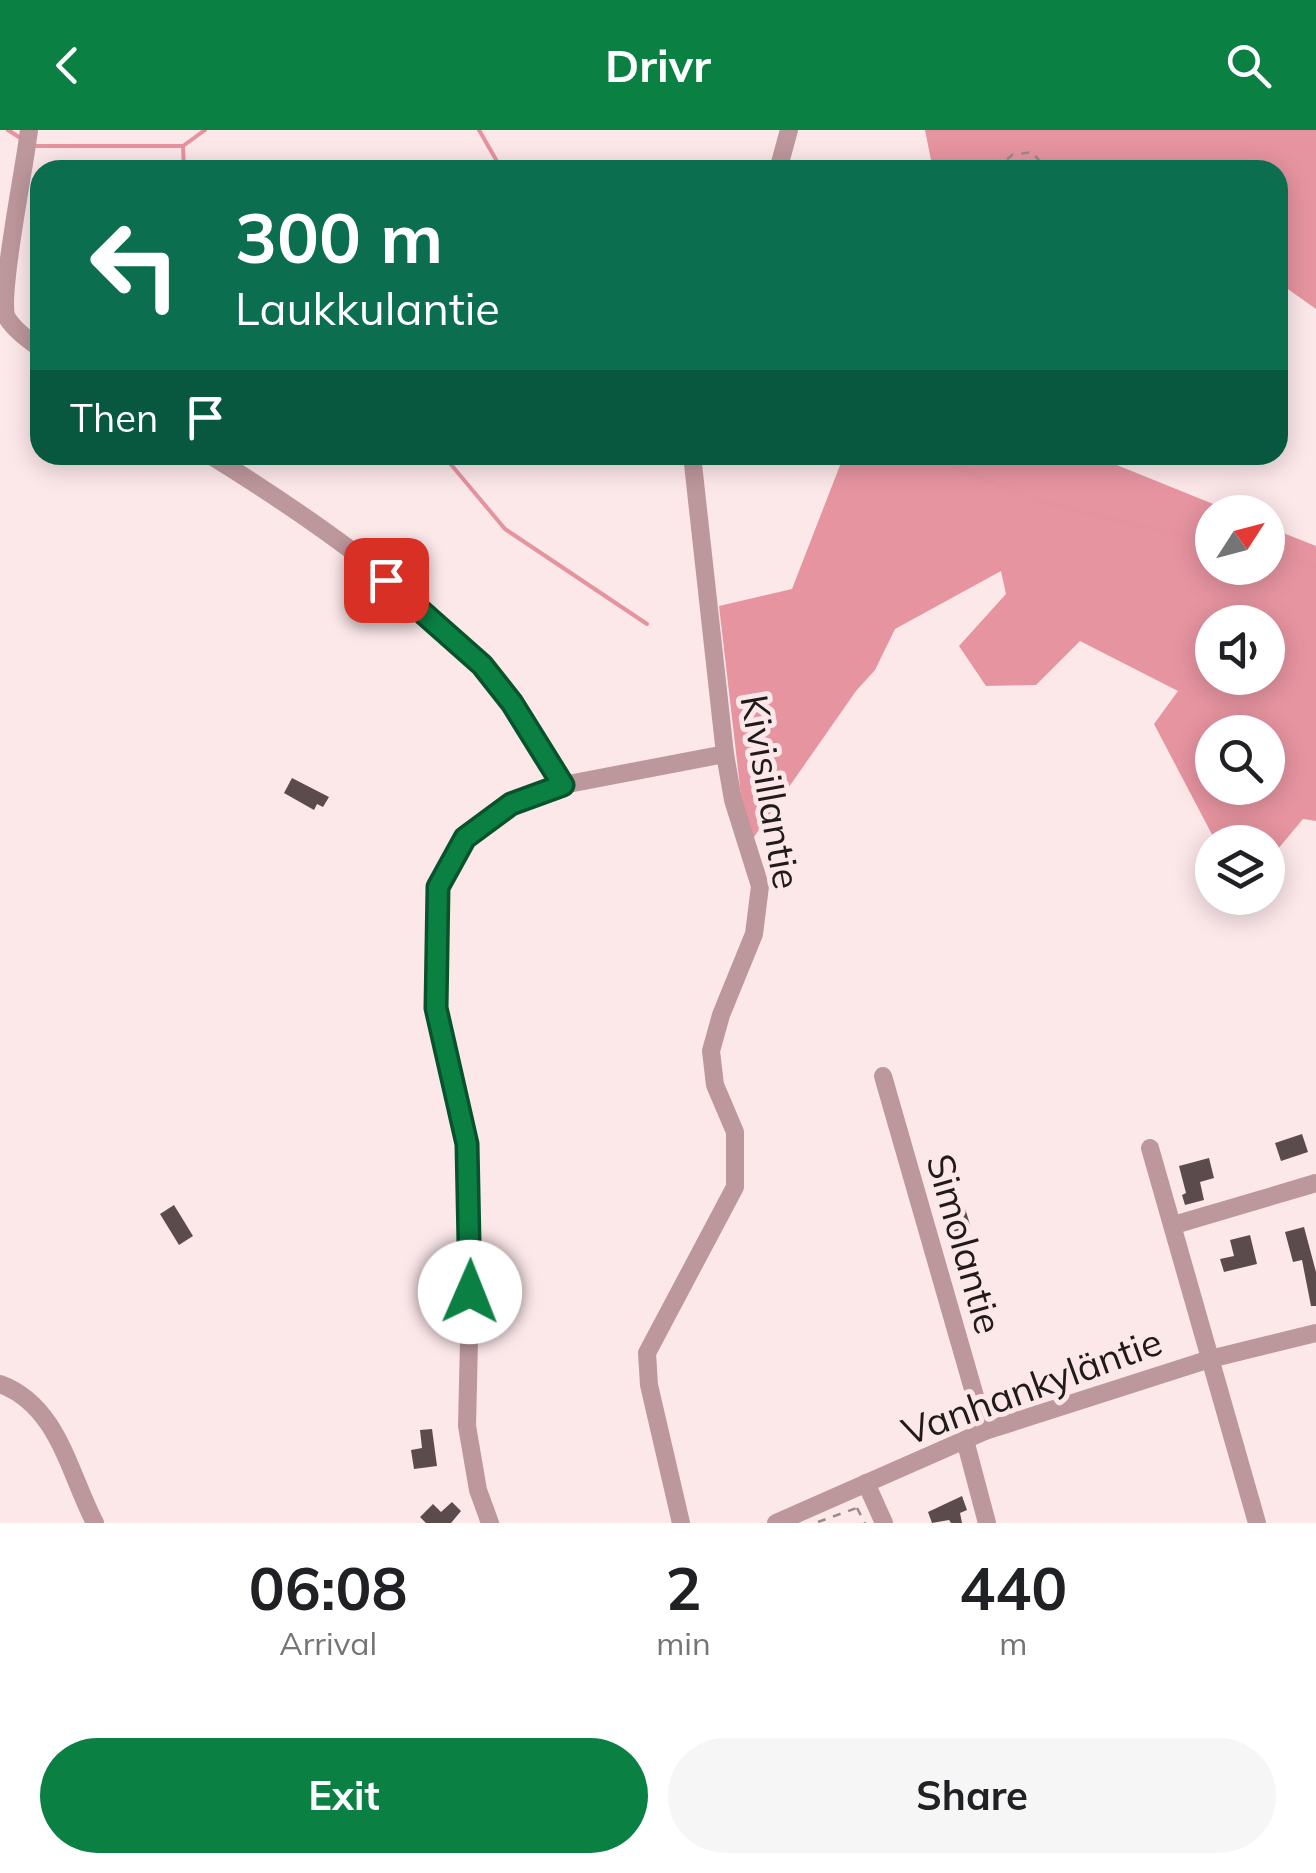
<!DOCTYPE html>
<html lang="en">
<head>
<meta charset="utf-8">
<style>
  body { margin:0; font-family:Mulish,sans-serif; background:#f6f6f6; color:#202124; height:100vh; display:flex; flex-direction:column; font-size:38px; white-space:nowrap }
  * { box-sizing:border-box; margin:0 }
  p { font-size:32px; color:#757577 }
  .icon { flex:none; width:55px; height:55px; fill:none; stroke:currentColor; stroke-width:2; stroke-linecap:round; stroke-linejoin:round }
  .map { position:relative; height:1393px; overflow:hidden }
  .panel { display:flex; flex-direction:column; background:#fff; flex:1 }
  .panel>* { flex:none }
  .banner { position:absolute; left:30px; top:30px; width:1258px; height:305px; border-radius:30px; box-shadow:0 5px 25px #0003; background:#0b6e4f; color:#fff; overflow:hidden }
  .needle { width:65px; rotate:54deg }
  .buttons { position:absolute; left:1195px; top:365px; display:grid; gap:20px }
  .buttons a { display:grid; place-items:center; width:90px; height:90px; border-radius:50%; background:#fff; box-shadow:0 5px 25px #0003; font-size:50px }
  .pin { position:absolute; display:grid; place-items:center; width:85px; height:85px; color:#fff; margin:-42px; border-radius:20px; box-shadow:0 5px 15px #0006 }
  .me { position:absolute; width:110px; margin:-55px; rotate:1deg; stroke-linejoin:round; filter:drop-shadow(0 0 8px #0008) }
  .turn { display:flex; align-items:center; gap:35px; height:210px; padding:0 40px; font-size:45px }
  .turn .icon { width:130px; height:130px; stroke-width:2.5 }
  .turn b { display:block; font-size:70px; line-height:85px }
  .then { display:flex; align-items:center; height:95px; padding:0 40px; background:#0003; gap:20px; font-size:38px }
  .eta { display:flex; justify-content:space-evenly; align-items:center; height:170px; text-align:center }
  .eta b { font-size:60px; font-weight:700; line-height:70px }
  .cta { display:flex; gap:20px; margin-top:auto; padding:20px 40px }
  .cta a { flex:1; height:115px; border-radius:60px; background:#0b8043; color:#fff; font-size:40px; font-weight:700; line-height:115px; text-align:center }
  .cta a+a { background:#f6f6f6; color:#202124 }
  header { display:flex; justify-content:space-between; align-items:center; height:130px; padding:0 40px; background:#0b8043; color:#fff; font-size:45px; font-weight:700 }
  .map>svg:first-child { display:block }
</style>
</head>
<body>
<header><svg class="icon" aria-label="back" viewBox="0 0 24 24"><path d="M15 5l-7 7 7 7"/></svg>Drivr<svg class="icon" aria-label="search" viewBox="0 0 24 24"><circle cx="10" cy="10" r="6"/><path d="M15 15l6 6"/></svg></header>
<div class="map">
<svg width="1316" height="1393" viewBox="0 0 1316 1393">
  <rect width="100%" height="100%" fill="#fce7e9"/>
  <g fill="#e694a0" fill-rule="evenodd">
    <polygon points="925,0 1316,0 1316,179 1278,152 1278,40 939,40 932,35"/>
    <path d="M844 325H1092L1233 382H1212V438H1268V397L1316 416V691L1303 689 1268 731V712H1216L1154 594 1178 561 1080 511 1036 555 986 556 959 516 1006 464 1001 441 895 499 875 540 856 561 747 717 719 476 792 459ZM1212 492H1268V548H1212ZM1212 602H1268V658H1212Z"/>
  </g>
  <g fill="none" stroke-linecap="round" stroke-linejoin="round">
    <g stroke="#e4939f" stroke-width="4">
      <polyline points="8,0 22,9"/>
      <polyline points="479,0 502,40"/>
      <polyline points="35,16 183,16 205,0"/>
      <polyline points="183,16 184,40"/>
      <polyline points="443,325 505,399 647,494"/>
      <path d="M939 325C1010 373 1128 392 1212 412"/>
      <polyline points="1268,425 1316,436"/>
    </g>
  </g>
  <g fill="#5c4b4d">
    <polygon points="292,648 329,667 323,677 317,674 314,680 284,663"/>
    <polygon points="1302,1004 1308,1022 1281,1031 1275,1013"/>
    <polygon points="1209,1028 1214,1048 1200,1052 1204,1070 1185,1075 1182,1065 1186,1063 1179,1036"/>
    <polygon points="174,1075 193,1106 179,1115 160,1084"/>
    <polygon points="964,1075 971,1098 950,1105 943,1082"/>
    <polygon points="1304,1097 1316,1142 1316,1176 1311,1176 1302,1130 1293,1132 1285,1102"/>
    <polygon points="1250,1105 1257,1134 1224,1142 1220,1129 1234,1126 1230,1110"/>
    <polygon points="432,1299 437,1336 414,1339 411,1320 422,1318 420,1300"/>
    <polygon points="962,1366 967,1380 960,1383 962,1393 951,1393 949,1390 932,1393 928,1382"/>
    <polygon points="452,1372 461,1381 451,1393 426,1393 420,1387 433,1374 441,1382"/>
  </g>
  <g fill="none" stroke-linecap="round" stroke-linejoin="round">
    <g stroke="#998a8b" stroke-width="2.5" stroke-dasharray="8 8" stroke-linecap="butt">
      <polyline points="995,40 1012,25 1032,22 1047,40"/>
      <polyline points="857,1378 865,1393"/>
      <polyline points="818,1392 862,1376"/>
    </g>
    <g stroke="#bc979c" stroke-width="18">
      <path d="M29 0C25 36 0 158 6 186 13 199 28 210 40 218"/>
      <polyline points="778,40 789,0"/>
      <path d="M210 325C342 407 493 512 563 655L511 674 465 708 438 757 436 878 467 1015 471 1126 467 1296 478 1360 490 1393"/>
      <polyline points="563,655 725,624"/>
      <polyline points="883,946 985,1301"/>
      <polyline points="1150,1018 1257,1393"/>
      <polyline points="1174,1095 1316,1053"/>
      <path d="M0 1254C58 1275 69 1343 95 1393"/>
      <polyline points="965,1310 987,1393"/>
      <polyline points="866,1353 884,1393"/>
      <polyline points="681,1393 649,1255 647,1223 735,1057 735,1002 715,955 711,921 721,885 754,804 760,756 733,670 725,624 692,325"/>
      <polyline points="776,1393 985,1301 1210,1229 1316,1203"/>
    </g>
  </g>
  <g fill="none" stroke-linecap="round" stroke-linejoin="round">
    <defs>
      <polyline id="route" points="386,450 482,535 512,573 563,655 511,674 465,708 438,757 436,878 467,1014 470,1162"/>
    </defs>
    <use href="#route" stroke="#07532c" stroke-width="25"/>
    <use href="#route" stroke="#0b8043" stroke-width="18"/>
  </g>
  <g text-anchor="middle" stroke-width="10" stroke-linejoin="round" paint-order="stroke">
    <g font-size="38" fill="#211a1b" stroke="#fce7e9">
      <text transform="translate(770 662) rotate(80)" y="13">Kivisillantie</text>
      <text transform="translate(964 1114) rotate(74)" y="13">Simolantie</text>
      <text transform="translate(1032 1257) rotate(-20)" y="13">Vanhankyläntie</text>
    </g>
  </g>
</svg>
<div class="buttons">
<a><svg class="needle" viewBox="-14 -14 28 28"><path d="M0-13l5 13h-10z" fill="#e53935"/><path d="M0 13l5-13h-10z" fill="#757577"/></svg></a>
<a><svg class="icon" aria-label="sound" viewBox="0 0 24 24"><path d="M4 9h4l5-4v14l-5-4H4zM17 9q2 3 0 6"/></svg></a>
<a><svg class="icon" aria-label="search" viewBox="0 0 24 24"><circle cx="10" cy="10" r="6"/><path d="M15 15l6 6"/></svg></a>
<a><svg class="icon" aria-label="layers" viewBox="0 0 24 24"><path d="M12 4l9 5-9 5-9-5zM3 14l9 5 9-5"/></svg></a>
</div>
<div class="pin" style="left:386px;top:450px;background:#d93025"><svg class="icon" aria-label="arrive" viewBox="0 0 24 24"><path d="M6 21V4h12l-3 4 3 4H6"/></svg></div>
<svg class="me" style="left:470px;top:1162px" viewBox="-20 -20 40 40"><circle r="19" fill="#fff"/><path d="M0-13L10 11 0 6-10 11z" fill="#0b8043"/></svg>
<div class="banner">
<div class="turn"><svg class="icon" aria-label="left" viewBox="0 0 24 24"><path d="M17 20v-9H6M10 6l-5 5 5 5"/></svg><div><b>300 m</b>Laukkulantie</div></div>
<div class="then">Then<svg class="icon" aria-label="arrive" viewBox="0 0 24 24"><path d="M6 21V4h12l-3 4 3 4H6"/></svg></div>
</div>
</div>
<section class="panel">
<div class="eta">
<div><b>06:08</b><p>Arrival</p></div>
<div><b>2</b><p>min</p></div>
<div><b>440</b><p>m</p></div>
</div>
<div class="cta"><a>Exit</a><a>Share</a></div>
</section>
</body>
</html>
